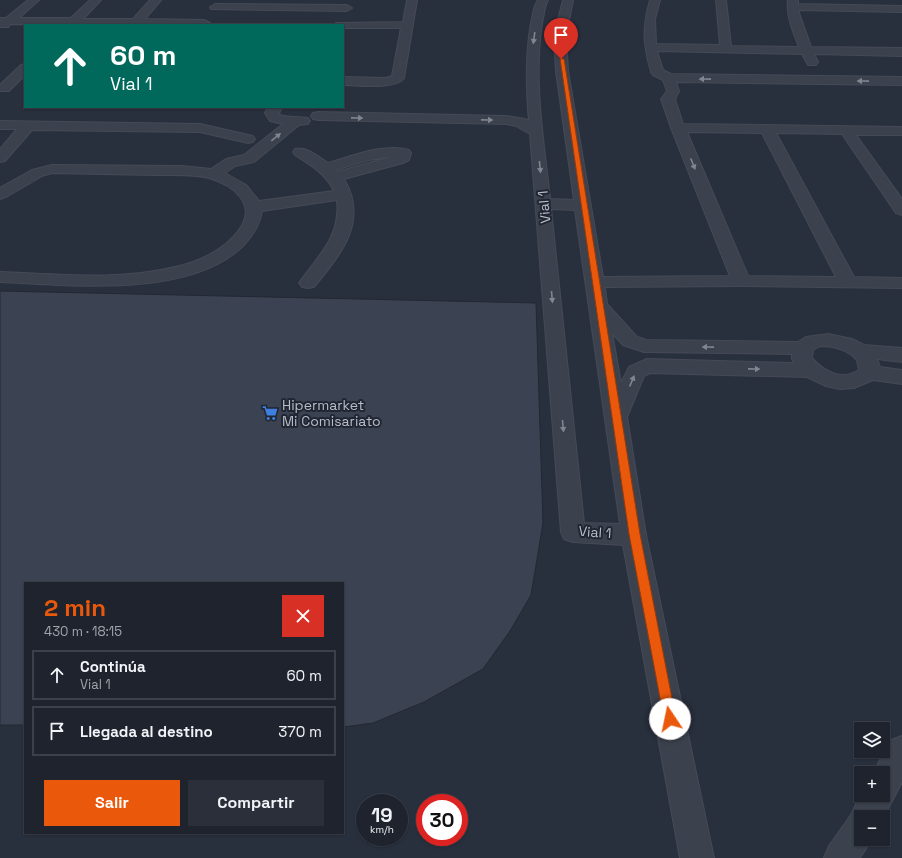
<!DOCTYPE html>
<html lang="es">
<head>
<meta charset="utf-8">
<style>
  body { margin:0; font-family:"Space Grotesk",sans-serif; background:#2b2f3a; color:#f1f3f6; height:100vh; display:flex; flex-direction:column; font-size:15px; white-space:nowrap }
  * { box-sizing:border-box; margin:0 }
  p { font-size:13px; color:#a1a4aa }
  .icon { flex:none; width:22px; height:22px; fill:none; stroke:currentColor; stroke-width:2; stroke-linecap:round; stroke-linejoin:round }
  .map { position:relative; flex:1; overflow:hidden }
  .panel { position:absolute; left:24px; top:582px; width:320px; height:252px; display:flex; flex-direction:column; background:#1e232e; border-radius:0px; box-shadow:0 1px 3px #0004,0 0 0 1px #3c404a }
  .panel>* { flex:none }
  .hud { position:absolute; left:24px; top:24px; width:320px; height:84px; border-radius:0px; box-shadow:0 1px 3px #0004,0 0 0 1px #3c404a; background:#00695c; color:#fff; overflow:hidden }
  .controls { position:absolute; left:854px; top:722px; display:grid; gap:8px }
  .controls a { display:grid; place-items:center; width:36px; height:36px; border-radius:0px; background:#1e232e; box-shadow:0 1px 3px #0004,0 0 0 1px #3c404a; font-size:20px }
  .speed { position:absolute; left:356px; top:794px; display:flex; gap:8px; font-size:20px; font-weight:700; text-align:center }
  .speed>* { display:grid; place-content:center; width:52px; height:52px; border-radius:50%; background:#1e232e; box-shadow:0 1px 3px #0004,0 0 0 1px #3c404a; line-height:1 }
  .speed small { font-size:10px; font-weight:400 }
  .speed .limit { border:6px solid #d22; background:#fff; color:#111 }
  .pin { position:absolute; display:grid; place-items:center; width:34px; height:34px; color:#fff; margin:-41px -17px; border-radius:50% 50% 50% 0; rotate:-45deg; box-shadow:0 0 4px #0007 }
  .pin .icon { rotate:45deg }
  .me { position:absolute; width:44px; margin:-22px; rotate:349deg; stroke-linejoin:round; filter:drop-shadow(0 0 3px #0008) }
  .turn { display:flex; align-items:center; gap:14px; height:84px; padding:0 20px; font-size:18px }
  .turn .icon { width:52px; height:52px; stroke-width:2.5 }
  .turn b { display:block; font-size:28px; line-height:34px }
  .round { display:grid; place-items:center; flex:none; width:42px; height:42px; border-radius:0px; background:#2b2f3a }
  .headline { display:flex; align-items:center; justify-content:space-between; height:68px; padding:0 20px }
  h1 { font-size:24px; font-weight:600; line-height:30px; color:#ea580c }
  .cta { display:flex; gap:8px; margin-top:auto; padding:8px 20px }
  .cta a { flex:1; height:46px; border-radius:0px; background:#ea580c; color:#fff; font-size:16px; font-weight:600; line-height:46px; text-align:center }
  .cta a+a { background:#2b2f3a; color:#f1f3f6 }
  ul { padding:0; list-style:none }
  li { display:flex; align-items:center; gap:12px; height:50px; margin:0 8px 6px; padding:0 12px; border:2px solid #3c404a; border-radius:0px }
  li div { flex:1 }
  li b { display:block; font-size:15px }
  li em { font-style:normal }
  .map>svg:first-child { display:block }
</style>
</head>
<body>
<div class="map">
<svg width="902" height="858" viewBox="0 0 902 858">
  <rect width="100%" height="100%" fill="#282f3d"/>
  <polygon fill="#3b4352" stroke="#232834" points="0,291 536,303 543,523 531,595 510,631 483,669 424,702 373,723 343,727 343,583 25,583 25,725 0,725"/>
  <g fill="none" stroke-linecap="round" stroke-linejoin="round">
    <defs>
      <g id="minor">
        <polygon points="28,0 39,0 19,18 71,18 90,0 101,0 83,19 133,19 150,0 161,0 145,19 204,20 210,23 208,25 11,24 8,27 0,27 0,18 6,18"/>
        <path d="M407 0H417L404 78C396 90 357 85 343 85V77L386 78 392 76 401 28H343V25H334L336 23 403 22Z"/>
        <path d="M538 0H548C544 7 544 15 542 23 533 81 544 142 550 199L574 200 556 71 554 36 563 0H573L566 36 568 71 603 277 730 276 671 128 661 99 667 91 663 80 653 75 651 72C643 43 642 29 650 0H660L655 19 656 44 720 45 716 0H726L731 46 799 47C793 32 786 15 788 0H798V4L902 6V12L798 10 811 47 902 48V56L814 54 818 62 816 65H808L802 54 657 51 663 70 671 74 902 77V85L676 82 679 91 675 99 683 124 902 127V135H856L902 199V215L896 213 842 134 776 133 854 277 902 278V288L741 286 605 287 607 304 637 337 646 340 798 342 806 337 828 334 852 339 864 345 902 348V362L877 359 880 367 902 370V384L873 380 854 388 840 389 826 386 807 377 650 373 644 376 627 417 646 535 714 858H680L623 545 573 542 564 539 561 532 530 134 516 126 507 124 318 120 313 119 311 116 313 113 318 112 507 116 525 119 529 121C526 88 525 56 531 23 533 15 533 7 538 0ZM687 132 762 133 836 277 748 276ZM551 209 575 210 620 524 584 523ZM612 333 623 345 644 352 792 354V359L794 363 647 359 629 367 621 383ZM820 346C834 346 847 349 857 360L859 370C843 381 824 372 812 358L813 350Z"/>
        <polygon points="215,4 347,5 352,8 347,11 211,9 210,7"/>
        <polygon points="25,64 25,75 9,91 0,91 0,85 21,65"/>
        <path d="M268 107H282L279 113 280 115C289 118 299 116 308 118L310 121 308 124 299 125 254 162 235 166 225 173 246 185 259 201 334 191C326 174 311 165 295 155L293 152 295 149C307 146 318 157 328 163 353 156 383 143 409 150L411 153 409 160 403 163 344 179C369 221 341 254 314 287L308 288 302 287 299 283C318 256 341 237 337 200L262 211C260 224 253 235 244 245 190 299 70 285 0 282V272C58 274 118 281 175 267 199 262 224 250 239 230 258 204 233 185 209 178 193 174 175 175 158 175 123 174 88 174 52 173L42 176 6 197 0 199V188L32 170 52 165 182 166 211 169 226 159 244 155 283 124 270 121 265 113ZM394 156 337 172 335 170 369 160Z"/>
        <polygon points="0,121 200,124 253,136 255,139 253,142 248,143 200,132 32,130 5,161 0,162 0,149 17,129 0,129"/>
        <polygon points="902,736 902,782 883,818 861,817 861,839 872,839 860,858 824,858 829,846 851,815 861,794 883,795 883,773 873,773 891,740"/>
      </g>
    </defs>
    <use href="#minor" stroke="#454a56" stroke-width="2"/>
    <use href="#minor" fill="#3c424d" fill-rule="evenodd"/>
  </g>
  <defs><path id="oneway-solid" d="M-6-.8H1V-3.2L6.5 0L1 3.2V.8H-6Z"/></defs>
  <g fill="#808691">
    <use href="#oneway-solid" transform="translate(534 38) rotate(98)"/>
    <use href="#oneway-solid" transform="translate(705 79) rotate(-179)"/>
    <use href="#oneway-solid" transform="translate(863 81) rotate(-179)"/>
    <use href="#oneway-solid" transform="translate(357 118) rotate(1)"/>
    <use href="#oneway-solid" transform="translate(487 120) rotate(1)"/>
    <use href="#oneway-solid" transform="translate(276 137) rotate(-39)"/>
    <use href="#oneway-solid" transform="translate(693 164) rotate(68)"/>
    <use href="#oneway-solid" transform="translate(540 167) rotate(84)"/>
    <use href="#oneway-solid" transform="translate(552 297) rotate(85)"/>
    <use href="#oneway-solid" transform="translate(708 347) rotate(-179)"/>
    <use href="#oneway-solid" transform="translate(754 369) rotate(1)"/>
    <use href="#oneway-solid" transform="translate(632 381) rotate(-67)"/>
    <use href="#oneway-solid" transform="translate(563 426) rotate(85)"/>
  </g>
  <polygon fill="#ea580c" stroke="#983908" points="560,58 564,59 640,534 676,719 675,724 670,725 666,724 664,719 629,534"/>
  <defs>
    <symbol id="supermarket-bare" viewBox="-9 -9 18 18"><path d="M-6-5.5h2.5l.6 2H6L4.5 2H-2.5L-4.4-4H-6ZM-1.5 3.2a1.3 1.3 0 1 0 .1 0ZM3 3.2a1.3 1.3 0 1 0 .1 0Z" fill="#3f7fe0" stroke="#212633" stroke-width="2.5" paint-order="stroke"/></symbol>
  </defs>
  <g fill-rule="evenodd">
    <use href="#supermarket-bare" x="259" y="402" width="22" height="22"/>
  </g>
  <g text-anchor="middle" stroke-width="4" stroke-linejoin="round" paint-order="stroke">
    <g font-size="14" fill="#b8bdc8" stroke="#212633">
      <text transform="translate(544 207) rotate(-95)" y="5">Vial 1</text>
      <text transform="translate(595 532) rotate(4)" y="5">Vial 1</text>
    </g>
    <g font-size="14" fill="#b8bdc8" stroke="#212633" text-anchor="start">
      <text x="282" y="410">Hipermarket<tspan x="282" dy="16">Mi Comisariato</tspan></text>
    </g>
  </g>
</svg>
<div class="controls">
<a><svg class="icon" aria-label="layers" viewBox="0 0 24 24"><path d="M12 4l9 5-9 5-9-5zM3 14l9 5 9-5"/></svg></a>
<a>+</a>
<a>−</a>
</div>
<div class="speed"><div>19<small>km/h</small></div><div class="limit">30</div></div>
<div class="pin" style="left:561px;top:59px;background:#d93025"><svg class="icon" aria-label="arrive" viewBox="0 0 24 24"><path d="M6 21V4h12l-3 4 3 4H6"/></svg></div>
<svg class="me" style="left:670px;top:719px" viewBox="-20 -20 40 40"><circle r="19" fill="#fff"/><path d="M0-13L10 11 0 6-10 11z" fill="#ea580c"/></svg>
<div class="hud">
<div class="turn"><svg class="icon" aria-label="ahead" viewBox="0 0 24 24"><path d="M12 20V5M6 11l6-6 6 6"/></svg><div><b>60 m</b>Vial 1</div></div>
</div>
<section class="panel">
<div class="headline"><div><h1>2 min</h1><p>430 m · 18:15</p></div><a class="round" style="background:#d93025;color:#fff"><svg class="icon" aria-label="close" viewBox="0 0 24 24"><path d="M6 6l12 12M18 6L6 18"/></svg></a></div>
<ul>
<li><svg class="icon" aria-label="ahead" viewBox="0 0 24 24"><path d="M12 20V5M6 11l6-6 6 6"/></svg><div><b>Continúa</b><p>Vial 1</p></div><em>60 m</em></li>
<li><svg class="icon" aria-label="arrive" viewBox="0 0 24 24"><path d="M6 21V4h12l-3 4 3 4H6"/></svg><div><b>Llegada al destino</b></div><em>370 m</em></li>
</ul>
<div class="cta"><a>Salir</a><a>Compartir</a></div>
</section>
</div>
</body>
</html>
